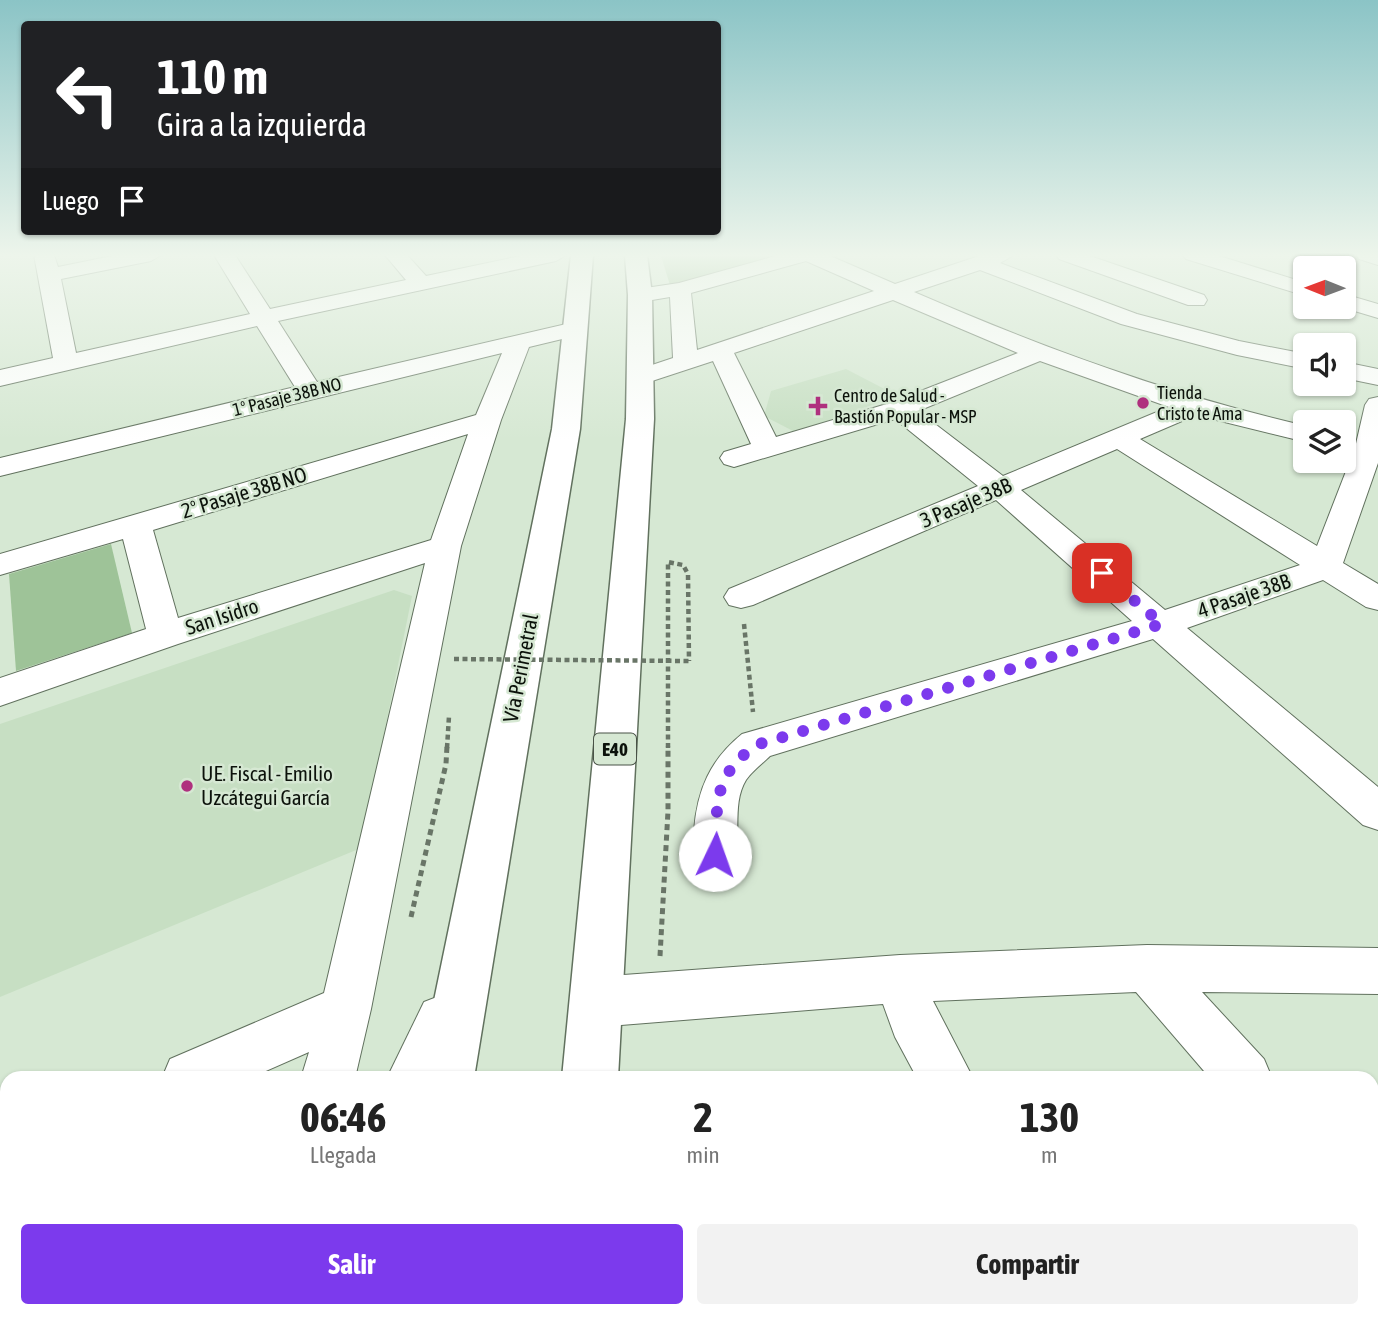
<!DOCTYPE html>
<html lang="es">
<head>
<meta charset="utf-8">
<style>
  body { margin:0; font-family:"Asap Condensed",sans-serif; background:#f2f2f2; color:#222; height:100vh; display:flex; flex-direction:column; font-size:26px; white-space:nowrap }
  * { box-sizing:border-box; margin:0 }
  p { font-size:23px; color:#767676 }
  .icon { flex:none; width:38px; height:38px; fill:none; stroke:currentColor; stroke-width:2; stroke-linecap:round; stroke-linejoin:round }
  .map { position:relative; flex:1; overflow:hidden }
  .panel { position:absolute; left:0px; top:1071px; width:1379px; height:247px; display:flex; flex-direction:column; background:#fff; border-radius:21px 21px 0 0; box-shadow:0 2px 5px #0004 }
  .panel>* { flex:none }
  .hud { position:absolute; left:21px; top:21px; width:700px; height:214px; border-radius:7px; box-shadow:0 2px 5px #0004; background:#202124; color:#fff; overflow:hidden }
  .needle { width:46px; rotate:271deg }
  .fabs { position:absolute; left:1293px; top:256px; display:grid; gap:14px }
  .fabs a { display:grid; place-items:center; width:63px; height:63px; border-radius:7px; background:#fff; box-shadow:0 2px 5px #0004; font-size:35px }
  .pin { position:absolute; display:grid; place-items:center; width:60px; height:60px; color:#fff; margin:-30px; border-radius:14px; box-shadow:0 4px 10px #0006 }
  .me { position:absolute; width:77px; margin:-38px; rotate:3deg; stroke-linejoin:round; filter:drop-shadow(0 0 5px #0008) }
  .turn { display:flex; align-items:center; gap:24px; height:147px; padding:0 21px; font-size:32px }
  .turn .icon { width:91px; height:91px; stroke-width:2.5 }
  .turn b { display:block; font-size:49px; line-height:60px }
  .then { display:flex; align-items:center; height:66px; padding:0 21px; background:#0003; gap:14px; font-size:26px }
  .eta { display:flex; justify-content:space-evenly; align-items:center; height:119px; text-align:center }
  .eta b { font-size:42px; font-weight:700; line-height:49px }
  .button { display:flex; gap:14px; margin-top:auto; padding:14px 21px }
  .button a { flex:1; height:80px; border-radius:7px; background:#7c3aed; color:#fff; font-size:28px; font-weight:700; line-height:80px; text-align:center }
  .button a+a { background:#f2f2f2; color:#222 }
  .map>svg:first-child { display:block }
</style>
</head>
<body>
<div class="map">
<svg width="1378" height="1317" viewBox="0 0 1378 1317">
  <rect width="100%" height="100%" fill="#d6e8d3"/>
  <g fill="#c7dfc3">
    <polygon points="846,369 898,396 795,432 764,416 771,391"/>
    <polygon points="394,590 412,596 361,848 0,997 0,724"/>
  </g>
  <g fill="#9ec398">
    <polygon points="782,255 785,257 670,285 661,256"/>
    <polygon points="111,544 132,633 16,671 9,574"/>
    <polygon points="109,1311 253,1311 252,1317 109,1317"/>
  </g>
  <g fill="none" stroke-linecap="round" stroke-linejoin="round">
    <defs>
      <g id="minor">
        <path d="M34 255H54L58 267 117 255H161L151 261 61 279 76 353 250 314 214 255H235L270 309 406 280 385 255H407L426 276 525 255H566L556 261 278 321 317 382 575 322 583 324 587 329 583 334 529 347 501 420 461 546 371 1009 355 1078H301L309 1052 250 1078H162L170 1059 324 993 425 563 178 644 0 706V678L146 629 123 539 0 575V554L476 415 502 353 0 476V458L295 387 257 326 0 386V370L53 358ZM468 434 431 540 178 618 153 530Z"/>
        <path d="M779 255H828L895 284 982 255H1014L1000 263 1137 314 1239 341 1306 354V369L1237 355 1121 324 980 270 914 292C1041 347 1170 395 1306 426V442L1196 415 1140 439 1317 546 1355 448 1365 405 1369 399 1378 397V463L1343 563 1378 584V610L1366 607 1323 580 1187 628 1378 787V830L1363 825 1153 639 770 756C762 764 752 771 746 780 730 806 744 842 731 869L715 874 699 869C693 855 693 846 694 831 697 790 710 760 742 734L1132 621 996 500 753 605 741 608 729 605 724 597 729 589 978 486 895 419 744 464 734 467 724 464 720 458 724 452 751 444 713 361 649 382 640 385 631 382 627 377 631 372 673 358 670 297 640 302 632 300 629 295 632 290 679 283ZM806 261 874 291 697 350 691 293ZM893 300 1018 353 890 403 776 437 734 353ZM1040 361 1169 407 1003 476 918 411ZM1117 449 1300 565 1165 610 1021 490Z"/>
        <polygon points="1056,255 1087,255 1204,295 1207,300 1204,305 1188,305 1059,259"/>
        <polygon points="1183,255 1216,255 1306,283 1306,296 1186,259"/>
        <polygon points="1356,255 1378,255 1378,265 1359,259"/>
        <polygon points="1344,294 1378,304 1378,318 1338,306 1344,306"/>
        <polygon points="1344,362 1378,369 1378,385 1344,378"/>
        <polygon points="1147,945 1378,948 1378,994 1202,992 1264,1059 1272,1078 1210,1078 1136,992 933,1001 973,1078 917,1078 895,1037 883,1004 596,1027 578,1019 571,1002 578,985 596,977 900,955"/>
        <polygon points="442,995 460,1002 468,1020 442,1078 387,1078 424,1002"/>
        <polygon points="7,1131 7,1188 0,1191 0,1133"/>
        <polygon points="1372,1177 1378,1179 1378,1241 1372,1238"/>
        <polygon points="42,1311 105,1311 107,1317 43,1317"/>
        <polygon points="238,1311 301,1311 299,1317 235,1317"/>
        <polygon points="324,1311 387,1311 386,1317 322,1317"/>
        <polygon points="1096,1311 1162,1311 1165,1317 1099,1317"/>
      </g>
      <g id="highway">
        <polygon points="571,255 593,255 580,429 474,1078 418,1078 552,429"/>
        <polygon points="625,255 647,255 652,295 654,419 618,1078 562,1078 626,419 628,295"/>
        <polygon points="372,1311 438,1311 437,1317 371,1317"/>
        <polygon points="540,1311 606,1311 605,1317 539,1317"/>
      </g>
    </defs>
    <use href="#minor" stroke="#61715e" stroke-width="2"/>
    <use href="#highway" stroke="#61715e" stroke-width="3"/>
    <g stroke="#697567" stroke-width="4.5" stroke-dasharray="5 3.5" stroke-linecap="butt">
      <polyline points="744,624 753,712"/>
      <polyline points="447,748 449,716"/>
      <polyline points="668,748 668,562 683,565 688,574 689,661"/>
    </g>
    <g stroke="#697567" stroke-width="5" stroke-dasharray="6 4.5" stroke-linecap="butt">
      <polyline points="411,917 446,764 447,746"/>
      <polyline points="660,956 668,811 668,746"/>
    </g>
    <use href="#minor" fill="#fff" fill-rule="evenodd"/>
    <use href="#highway" fill="#fff" fill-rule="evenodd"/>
    <polyline stroke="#697567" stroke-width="4.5" stroke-dasharray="5 3.5" stroke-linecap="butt" points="454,659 689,661"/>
  </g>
  <linearGradient id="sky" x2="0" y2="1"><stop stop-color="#8bc4c6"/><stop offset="0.58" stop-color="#edf5eb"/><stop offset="1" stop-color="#edf5eb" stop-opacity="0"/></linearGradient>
  <rect width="1378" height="440" fill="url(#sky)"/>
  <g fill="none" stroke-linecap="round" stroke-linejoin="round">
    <path stroke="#7c3aed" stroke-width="12" stroke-dasharray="0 21.6" d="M715 855C718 804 711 778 756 745L1162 624 1102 573"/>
  </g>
  <g fill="#af307e" stroke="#d6e8d3" stroke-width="2.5">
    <circle cx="1143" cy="403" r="7"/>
    <path d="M814.5 395.5h7v7h7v7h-7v7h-7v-7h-7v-7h7z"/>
    <circle cx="187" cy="786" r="7"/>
  </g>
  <g text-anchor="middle" stroke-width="5" stroke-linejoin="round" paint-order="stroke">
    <g font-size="18" fill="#0c120b" stroke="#d6e8d3" text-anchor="start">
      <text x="1157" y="399">Tienda<tspan x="1157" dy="21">Cristo te Ama</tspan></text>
      <text x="834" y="402">Centro de Salud -<tspan x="834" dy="21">Bastión Popular - MSP</tspan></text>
    </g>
    <g font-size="18" fill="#0c120b" stroke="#d6e8d3">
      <text transform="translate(287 397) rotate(-14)" y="6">1° Pasaje 38B NO</text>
    </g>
    <rect fill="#d6e8d3" stroke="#495247" stroke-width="2" x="594" y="733.5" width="42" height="31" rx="5"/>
    <g font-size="19" font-weight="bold" fill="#0c120b">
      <text x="615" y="756">E40</text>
    </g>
    <g font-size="21" fill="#0c120b" stroke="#d6e8d3">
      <text transform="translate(244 493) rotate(-17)" y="7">2° Pasaje 38B NO</text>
      <text transform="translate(966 503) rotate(-23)" y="7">3 Pasaje 38B</text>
      <text transform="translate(1244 596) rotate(-19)" y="7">4 Pasaje 38B</text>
      <text transform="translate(222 617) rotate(-18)" y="7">San Isidro</text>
      <text transform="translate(521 668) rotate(-79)" y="7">Vía Perimetral</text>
    </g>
    <g font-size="21" fill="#0c120b" stroke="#d6e8d3" text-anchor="start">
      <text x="201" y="781">UE. Fiscal - Emilio<tspan x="201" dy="24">Uzcátegui García</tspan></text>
    </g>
  </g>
</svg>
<div class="fabs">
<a><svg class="needle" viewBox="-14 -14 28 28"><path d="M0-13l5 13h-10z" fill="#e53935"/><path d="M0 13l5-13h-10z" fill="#767676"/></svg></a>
<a><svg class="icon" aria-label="sound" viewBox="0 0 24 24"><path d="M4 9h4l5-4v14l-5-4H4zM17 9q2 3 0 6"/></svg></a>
<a><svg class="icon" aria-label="layers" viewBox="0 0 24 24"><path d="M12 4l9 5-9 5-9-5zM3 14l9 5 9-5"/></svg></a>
</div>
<div class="pin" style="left:1102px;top:573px;background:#d93025"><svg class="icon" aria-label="arrive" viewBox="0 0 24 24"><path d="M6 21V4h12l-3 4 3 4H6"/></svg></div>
<svg class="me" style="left:715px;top:855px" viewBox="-20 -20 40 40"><circle r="19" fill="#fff"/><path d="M0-13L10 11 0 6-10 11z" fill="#7c3aed"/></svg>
<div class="hud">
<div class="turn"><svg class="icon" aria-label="left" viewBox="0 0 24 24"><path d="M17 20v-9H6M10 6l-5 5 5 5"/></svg><div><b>110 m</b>Gira a la izquierda</div></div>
<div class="then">Luego<svg class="icon" aria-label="arrive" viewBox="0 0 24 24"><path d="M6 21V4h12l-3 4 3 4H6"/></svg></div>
</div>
<section class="panel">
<div class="eta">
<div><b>06:46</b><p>Llegada</p></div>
<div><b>2</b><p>min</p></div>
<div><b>130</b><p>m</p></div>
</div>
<div class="button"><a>Salir</a><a>Compartir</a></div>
</section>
</div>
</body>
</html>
